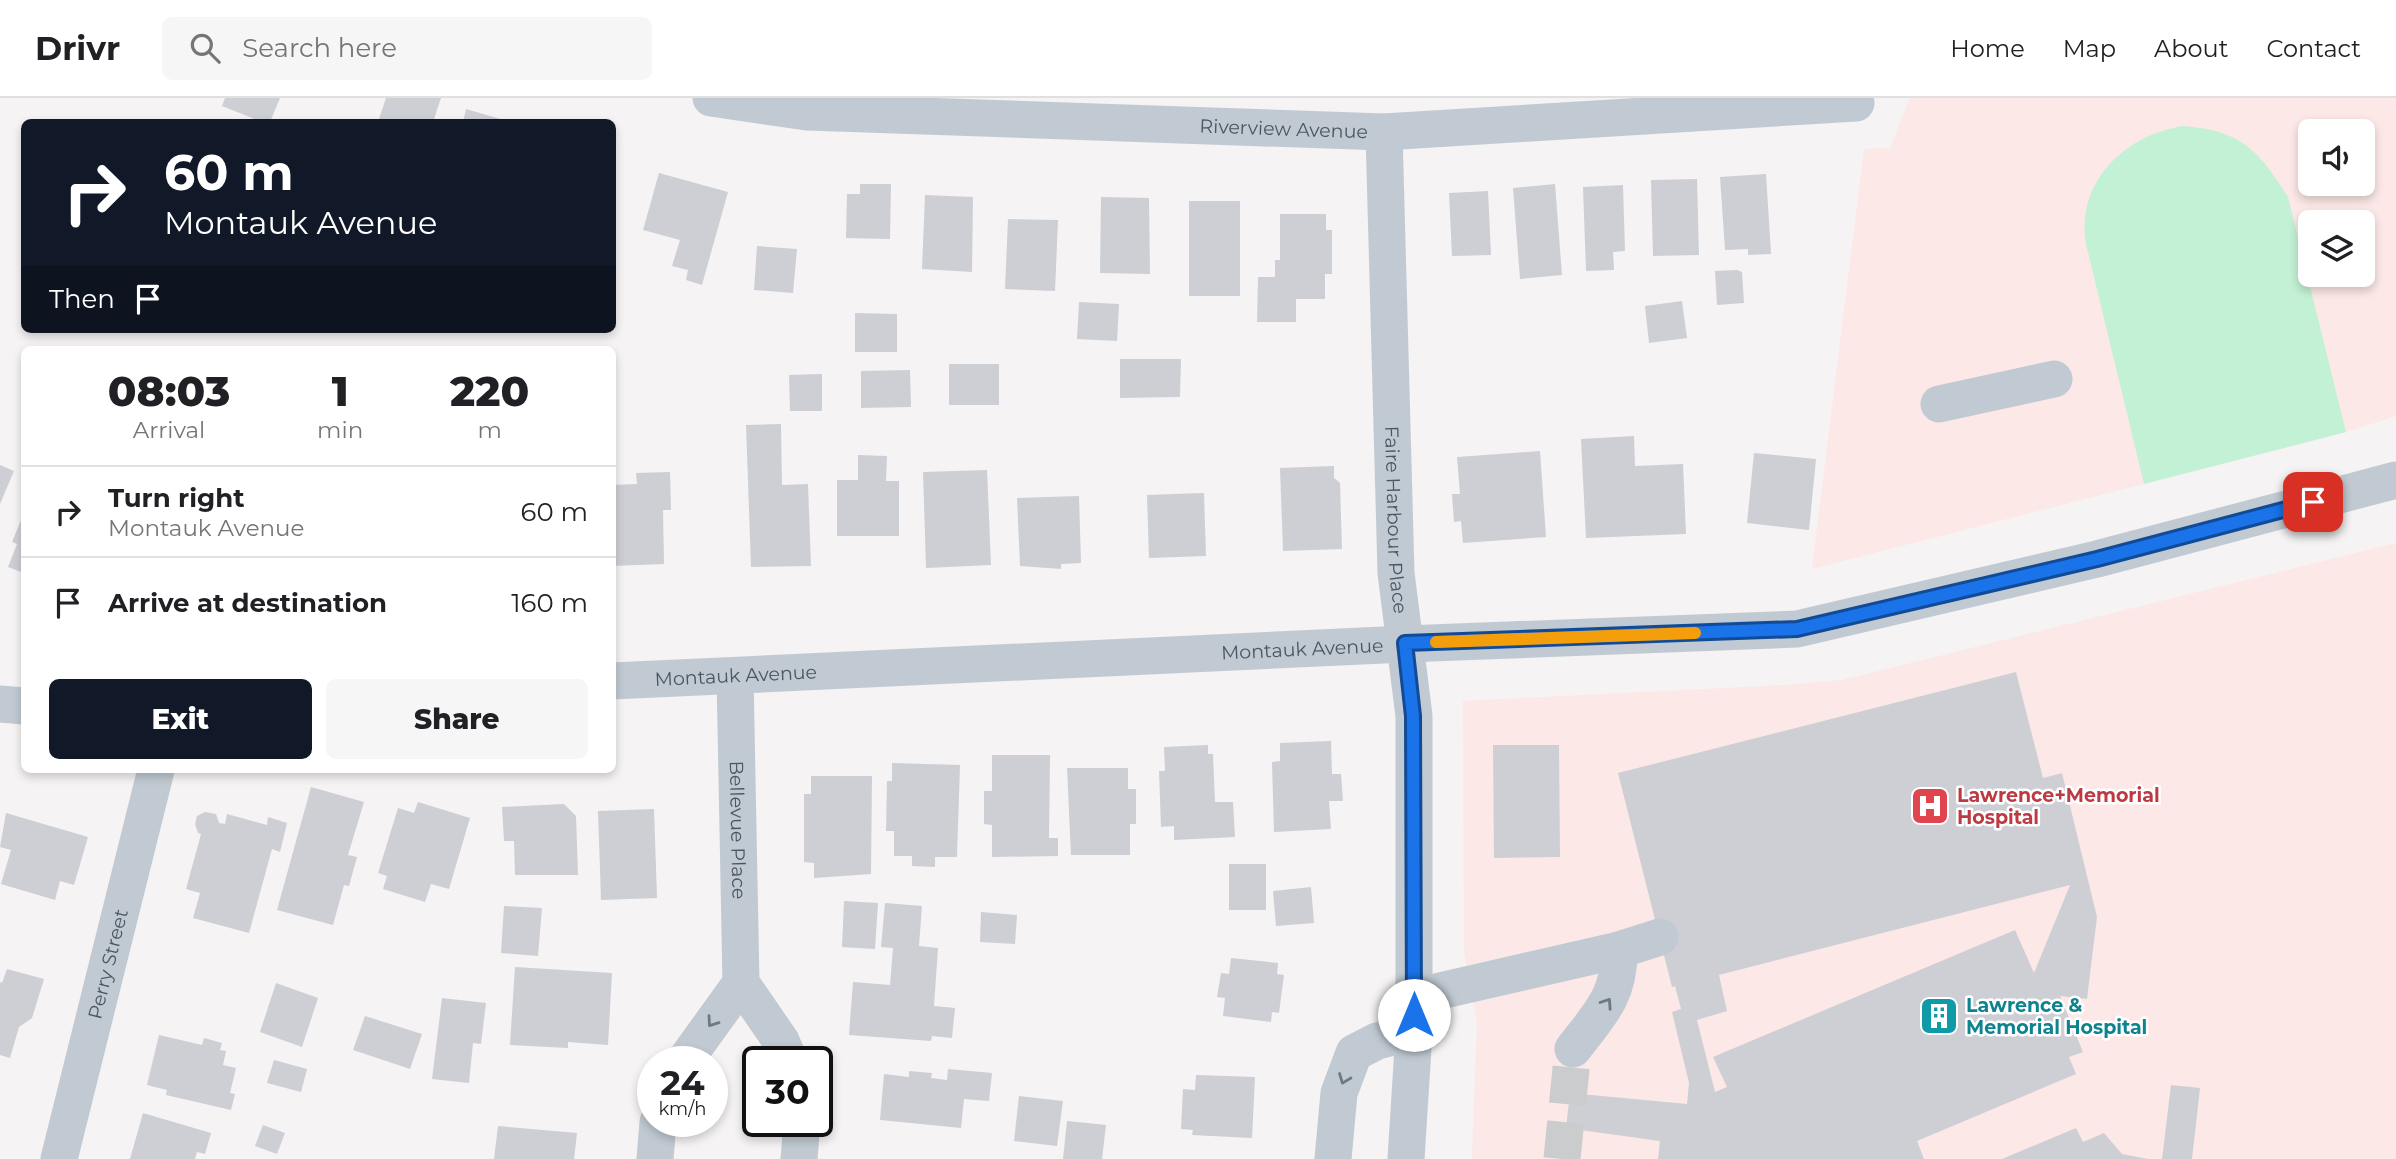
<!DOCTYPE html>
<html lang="en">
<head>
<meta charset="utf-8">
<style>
  body { margin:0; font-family:Montserrat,sans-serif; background:#f6f6f6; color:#202124; height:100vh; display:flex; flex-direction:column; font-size:26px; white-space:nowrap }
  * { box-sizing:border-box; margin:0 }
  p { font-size:23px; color:#757577 }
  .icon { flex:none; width:38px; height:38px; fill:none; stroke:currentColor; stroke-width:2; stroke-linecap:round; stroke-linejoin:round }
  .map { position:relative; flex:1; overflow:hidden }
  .drawer { position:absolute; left:21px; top:248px; width:595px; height:427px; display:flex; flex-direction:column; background:#fff; border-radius:10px; box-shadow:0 4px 10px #0003 }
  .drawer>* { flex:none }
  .top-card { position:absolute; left:21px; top:21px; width:595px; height:214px; border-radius:10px; box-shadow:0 4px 10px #0003; background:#111827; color:#fff; overflow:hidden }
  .controls { position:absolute; left:2298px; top:21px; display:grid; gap:14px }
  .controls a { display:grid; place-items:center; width:77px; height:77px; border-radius:10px; background:#fff; box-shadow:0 4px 10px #0003; font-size:35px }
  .speed { position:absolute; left:637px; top:948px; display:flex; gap:14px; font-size:35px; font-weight:700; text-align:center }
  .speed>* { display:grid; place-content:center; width:91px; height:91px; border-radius:50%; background:#fff; box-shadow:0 4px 10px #0003; line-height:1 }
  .speed small { font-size:18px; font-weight:400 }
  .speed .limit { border:4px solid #111; border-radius:10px; background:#fff; color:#111 }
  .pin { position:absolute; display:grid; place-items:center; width:60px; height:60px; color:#fff; margin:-30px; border-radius:14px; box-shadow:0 4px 10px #0006 }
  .me { position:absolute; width:77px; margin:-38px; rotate:0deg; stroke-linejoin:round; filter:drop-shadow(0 0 5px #0008) }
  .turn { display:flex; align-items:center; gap:24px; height:147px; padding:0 28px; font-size:32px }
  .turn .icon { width:91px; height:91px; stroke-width:2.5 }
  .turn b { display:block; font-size:49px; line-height:60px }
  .then { display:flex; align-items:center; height:66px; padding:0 28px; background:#0003; gap:14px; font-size:26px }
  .eta { display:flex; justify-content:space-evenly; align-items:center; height:119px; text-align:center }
  .eta b { font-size:42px; font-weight:800; line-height:49px }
  .primary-button { display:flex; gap:14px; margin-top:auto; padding:14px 28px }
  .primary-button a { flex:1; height:80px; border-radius:10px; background:#111827; color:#fff; font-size:28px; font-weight:800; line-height:80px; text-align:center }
  .primary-button a+a { background:#f6f6f6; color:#202124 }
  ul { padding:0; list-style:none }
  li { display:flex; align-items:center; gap:21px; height:91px; padding:0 28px; border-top:2px solid #e0e0e0 }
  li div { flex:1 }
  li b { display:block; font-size:26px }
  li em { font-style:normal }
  header { display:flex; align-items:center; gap:42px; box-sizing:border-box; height:98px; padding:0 35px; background:#fff; border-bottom:2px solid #e0e0e0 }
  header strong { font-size:33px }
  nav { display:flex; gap:38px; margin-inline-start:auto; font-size:24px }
  .search { width:490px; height:63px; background:#f6f6f6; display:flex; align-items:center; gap:18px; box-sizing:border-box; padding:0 24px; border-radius:10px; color:#757577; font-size:26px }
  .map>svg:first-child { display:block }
</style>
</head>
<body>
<header>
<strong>Drivr</strong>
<div class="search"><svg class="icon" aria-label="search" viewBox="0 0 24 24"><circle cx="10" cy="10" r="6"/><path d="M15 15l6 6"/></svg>Search here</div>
<nav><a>Home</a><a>Map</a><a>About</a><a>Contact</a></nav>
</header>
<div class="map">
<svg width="2396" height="1061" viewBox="0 0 2396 1061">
  <rect width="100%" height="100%" fill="#f5f3f3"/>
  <g fill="#fce8e6" fill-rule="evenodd">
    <path d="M1910 0H2396V318L2346 334 1812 471 1864 51 1890 50ZM2310 33H2362V86H2310ZM2310 124H2362V177H2310Z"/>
    <polygon points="2396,445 2396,1061 1472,1061 1477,923 1464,852 1463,603 1785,587 1842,582"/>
  </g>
  <path fill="#c3f1d5" d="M2183 28C2242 33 2257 51 2288 99L2346 334 2144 386 2086 146C2075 83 2126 37 2183 28Z"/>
  <g fill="#cdcfd5" fill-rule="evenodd">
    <polygon points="225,0 280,0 270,24 262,24 222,8"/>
    <polygon points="386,0 441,0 433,24 378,24"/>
    <polygon points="466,11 511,24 463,24"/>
    <polygon points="659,75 728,94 702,187 686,182 688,172 672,168 680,142 643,132"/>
    <polygon points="1766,76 1771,156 1748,157 1748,151 1725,152 1720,79"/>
    <polygon points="1697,81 1699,157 1653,158 1651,82"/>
    <polygon points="860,86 891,86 890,141 846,140 847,96 860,96"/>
    <polygon points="1555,86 1562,177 1520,181 1513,90"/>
    <polygon points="1623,87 1625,153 1613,154 1614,172 1586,173 1583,89"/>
    <polygon points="1488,93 1491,157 1452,158 1449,95"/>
    <polygon points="925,97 973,99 972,174 922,171"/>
    <polygon points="1101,99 1149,100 1150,176 1100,175"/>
    <rect x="1189" y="103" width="51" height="95"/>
    <polygon points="1280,116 1326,116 1326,132 1332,132 1332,176 1325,176 1325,201 1296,201 1296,224 1257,224 1258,179 1275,179 1275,162 1280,162"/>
    <polygon points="1008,121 1058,122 1055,193 1005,191"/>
    <polygon points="757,148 797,151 793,195 754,192"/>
    <polygon points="1737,172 1742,174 1744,205 1717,207 1715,173"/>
    <polygon points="1682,203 1687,240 1649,245 1645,208"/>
    <polygon points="1079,204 1119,206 1117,243 1077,241"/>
    <polygon points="855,215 897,216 897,254 855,254"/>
    <polygon points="1120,261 1181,261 1180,299 1120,300"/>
    <rect x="949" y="266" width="50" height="41"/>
    <polygon points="910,272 911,309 861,310 861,273"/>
    <polygon points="822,276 822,313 790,313 789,277"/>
    <polygon points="781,326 782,387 808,386 811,468 751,469 746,327"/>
    <polygon points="1634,338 1635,368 1683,366 1686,436 1586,440 1581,341"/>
    <polygon points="1540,353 1546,439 1463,445 1461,423 1454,424 1452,396 1460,396 1457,359"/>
    <polygon points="1754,355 1816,361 1809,432 1747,425"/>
    <polygon points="858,357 887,358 886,383 899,383 899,438 837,438 837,382 858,382"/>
    <polygon points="0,367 14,373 0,406"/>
    <polygon points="1334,368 1334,380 1340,385 1342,451 1283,453 1280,370"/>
    <polygon points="987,372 991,467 926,470 923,374"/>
    <polygon points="670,374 671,412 663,412 664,466 612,468 612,387 637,386 636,375"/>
    <polygon points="1204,395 1206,458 1149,460 1147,397"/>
    <polygon points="1079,398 1081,465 1061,466 1061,471 1020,468 1017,400"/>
    <polygon points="24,415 24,475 8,469 17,446 12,444"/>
    <path d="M2016 574 2043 680 2062 675 2097 819 2087 901 2060 898 2083 954 2069 959 2076 976 1917 1043 1924 1061H1658L1660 1043 1566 1030 1570 995 1687 1006 1689 985 1672 914 1681 911 1675 888 1672 889 1618 675ZM2070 787 2034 875 2015 832 1713 959 1727 989 1715 994 1697 922 1727 913 1719 877Z"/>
    <polygon points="1331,643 1332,676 1341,676 1343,703 1329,703 1331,731 1274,734 1272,664 1280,663 1280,645"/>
    <polygon points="1208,647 1208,656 1213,656 1215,704 1233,704 1235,739 1174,742 1174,728 1161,729 1159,673 1165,673 1164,649"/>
    <polygon points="1493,647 1559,647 1560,759 1494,760"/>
    <polygon points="992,657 1050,657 1049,740 1058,740 1058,758 992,759 992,727 984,726 984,693 992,693"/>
    <polygon points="892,665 960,667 957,759 935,759 935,769 912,768 912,758 894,758 894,733 886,733 887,683 892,683"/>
    <polygon points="1067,670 1128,670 1128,691 1136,691 1136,726 1130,726 1130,757 1071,757"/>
    <polygon points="811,678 872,678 871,776 814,780 814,765 804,764 804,696 811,696"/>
    <polygon points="311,689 364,704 348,757 357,759 349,788 344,787 333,827 277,812"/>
    <polygon points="418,704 470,720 449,791 431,786 425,804 383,791 387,778 378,775 398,710 414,715"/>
    <polygon points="564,706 576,718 578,777 515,777 514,743 504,743 502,709"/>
    <polygon points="654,711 657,800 601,802 598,713"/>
    <polygon points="205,714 216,716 219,725 225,726 227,716 267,727 268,719 287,725 280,754 272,751 249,835 193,820 200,795 186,791 201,736 198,735 195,726 197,718"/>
    <polygon points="6,715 88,739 74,787 60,783 55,802 1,786 11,752 0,749"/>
    <rect x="1229" y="766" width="37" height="46"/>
    <polygon points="1311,789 1314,825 1276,828 1273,793"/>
    <polygon points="844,803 878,805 875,851 842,849"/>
    <polygon points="885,805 922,808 919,848 938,850 934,908 955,910 952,940 932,938 931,943 849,937 853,884 890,887 893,850 881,849"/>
    <polygon points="504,808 542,810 538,858 501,855"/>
    <polygon points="981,814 1017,817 1015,846 980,844"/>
    <polygon points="1231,860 1278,865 1277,876 1284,877 1279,915 1272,914 1271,924 1223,918 1225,900 1217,899 1221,875 1229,876"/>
    <polygon points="515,869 612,875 608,947 568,944 568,950 510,947"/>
    <polygon points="7,871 44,881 32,920 19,929 10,960 0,957 0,884 2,885"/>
    <polygon points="276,885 318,900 302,949 260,934"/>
    <polygon points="442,900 486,905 481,946 473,945 469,985 432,981"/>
    <polygon points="365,918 422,936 410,971 353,952"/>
    <polygon points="159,937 202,947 204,940 222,945 220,952 226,953 223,967 236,970 230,995 235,996 231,1012 166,997 167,992 147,987"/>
    <polygon points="274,962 307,971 301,994 267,985"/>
    <polygon points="948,971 992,975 989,1003 964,1001 961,1030 880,1022 884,976 909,979 909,973 932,975 931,980 947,982"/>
    <polygon points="1196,977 1255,979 1252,1040 1192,1037 1193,1032 1181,1031 1183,991 1195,992"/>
    <polygon points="2171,987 2200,990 2192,1061 2162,1061"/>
    <polygon points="1019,998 1063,1003 1057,1048 1014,1043"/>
    <polygon points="143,1015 211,1035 205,1056 197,1054 195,1061 130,1061"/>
    <polygon points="1067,1023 1106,1027 1102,1061 1063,1061"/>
    <polygon points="263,1027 285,1035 277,1056 255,1048"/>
    <polygon points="498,1028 577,1035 574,1061 494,1061"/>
    <polygon points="2076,1030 2083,1044 2104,1035 2122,1056 2148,1061 2002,1061"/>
  </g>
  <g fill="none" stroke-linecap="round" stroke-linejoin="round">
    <polyline stroke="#caccce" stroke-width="37" stroke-dasharray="37 18" stroke-linecap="butt" points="1562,1061 1573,951"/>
    <g stroke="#c1cad2" stroke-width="37">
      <path id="s1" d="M711 0 807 14 1384 34 1856 5"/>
      <path id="s2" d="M1384 34 1396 475 1414 618V934L1406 1061"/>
      <polyline points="1939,306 2054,281"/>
      <path id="s3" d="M735 578 741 885 781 943 790 964"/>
      <path id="s4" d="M612 583 1405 546 1797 531 2097 461 2396 382"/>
      <polyline points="0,606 24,608"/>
      <polyline points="1414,899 1619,852 1660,839"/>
      <path d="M1573 951C1600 916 1620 897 1619 852"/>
      <polyline points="684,964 741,885"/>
      <path id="s5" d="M59 1061 156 672"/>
      <polyline points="655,1061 658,1024"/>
      <polyline points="799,1061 802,1024"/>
      <polyline points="1333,1061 1339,995 1354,955 1377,943 1414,934"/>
    </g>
  </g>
  <defs><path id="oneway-chevron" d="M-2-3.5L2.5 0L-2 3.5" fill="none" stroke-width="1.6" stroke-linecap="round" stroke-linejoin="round" transform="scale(1.75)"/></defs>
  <g stroke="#6e7983">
    <use href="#oneway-chevron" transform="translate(1607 905) rotate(-56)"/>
    <use href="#oneway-chevron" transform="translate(712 924) rotate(125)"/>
    <use href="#oneway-chevron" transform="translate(1344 981) rotate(111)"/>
  </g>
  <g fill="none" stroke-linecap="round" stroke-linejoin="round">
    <defs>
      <polyline id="route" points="1414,917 1413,618 1405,545 1797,531 2097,461 2313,404"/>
    </defs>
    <use href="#route" stroke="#114b97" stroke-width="18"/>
    <use href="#route" stroke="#1a73e8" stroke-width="12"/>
    <polyline stroke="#f59e0b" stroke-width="12" points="1436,544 1695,535"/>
  </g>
  <defs>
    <symbol id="hospital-square" viewBox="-11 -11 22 22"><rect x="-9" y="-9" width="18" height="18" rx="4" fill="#e0444e" stroke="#fff"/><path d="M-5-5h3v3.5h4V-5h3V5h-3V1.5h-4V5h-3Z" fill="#fff"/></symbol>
    <symbol id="building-square" viewBox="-11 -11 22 22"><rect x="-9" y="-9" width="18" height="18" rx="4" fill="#0f9aa8" stroke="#fff"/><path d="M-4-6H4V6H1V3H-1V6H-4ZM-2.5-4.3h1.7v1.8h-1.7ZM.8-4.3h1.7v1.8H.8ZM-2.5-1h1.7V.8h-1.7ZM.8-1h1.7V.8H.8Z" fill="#fff"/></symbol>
  </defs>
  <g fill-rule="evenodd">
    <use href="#hospital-square" x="1908" y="686" width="44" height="44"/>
    <use href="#building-square" x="1917" y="896" width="44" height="44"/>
  </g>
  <g text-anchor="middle" stroke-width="5" stroke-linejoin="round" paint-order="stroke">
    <g font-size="19" fill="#4a5661" stroke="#fff">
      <text dy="7" stroke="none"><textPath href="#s1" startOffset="574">Riverview Avenue</textPath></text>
      <text dy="7" stroke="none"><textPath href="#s2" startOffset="388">Faire Harbour Place</textPath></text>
      <text dy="7" stroke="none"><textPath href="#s4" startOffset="691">Montauk Avenue</textPath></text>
      <text dy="7" stroke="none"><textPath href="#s4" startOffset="124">Montauk Avenue</textPath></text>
      <text dy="7" stroke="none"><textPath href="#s3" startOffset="154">Bellevue Place</textPath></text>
      <text dy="7" stroke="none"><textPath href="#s5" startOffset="201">Perry Street</textPath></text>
    </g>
    <g font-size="19" font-weight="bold" fill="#be3a42" stroke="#fff" text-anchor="start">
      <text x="1957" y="704">Lawrence+Memorial<tspan x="1957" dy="22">Hospital</tspan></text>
    </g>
    <g font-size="19" font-weight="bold" fill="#0d838f" stroke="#fff" text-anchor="start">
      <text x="1966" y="914">Lawrence &amp;<tspan x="1966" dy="22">Memorial Hospital</tspan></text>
    </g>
  </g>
</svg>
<div class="controls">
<a><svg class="icon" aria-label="sound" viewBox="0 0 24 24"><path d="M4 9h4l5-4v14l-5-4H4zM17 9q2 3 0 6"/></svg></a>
<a><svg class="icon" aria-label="layers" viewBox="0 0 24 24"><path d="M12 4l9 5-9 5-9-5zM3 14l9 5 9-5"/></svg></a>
</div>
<div class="speed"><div>24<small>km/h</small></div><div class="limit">30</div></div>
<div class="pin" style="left:2313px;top:404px;background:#d93025"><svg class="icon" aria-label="arrive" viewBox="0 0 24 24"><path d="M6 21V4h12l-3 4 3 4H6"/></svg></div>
<svg class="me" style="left:1414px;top:917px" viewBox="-20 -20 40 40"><circle r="19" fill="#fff"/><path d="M0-13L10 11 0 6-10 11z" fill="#1a73e8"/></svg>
<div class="top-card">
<div class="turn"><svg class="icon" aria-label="right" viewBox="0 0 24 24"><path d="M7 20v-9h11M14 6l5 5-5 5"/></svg><div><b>60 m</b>Montauk Avenue</div></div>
<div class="then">Then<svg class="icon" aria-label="arrive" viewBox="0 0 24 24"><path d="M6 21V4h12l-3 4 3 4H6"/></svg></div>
</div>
<section class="drawer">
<div class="eta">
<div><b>08:03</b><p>Arrival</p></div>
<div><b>1</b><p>min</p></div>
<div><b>220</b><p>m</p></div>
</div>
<ul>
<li><svg class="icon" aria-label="right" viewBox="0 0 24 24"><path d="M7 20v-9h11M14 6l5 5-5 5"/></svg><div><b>Turn right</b><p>Montauk Avenue</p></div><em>60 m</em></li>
<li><svg class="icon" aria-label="arrive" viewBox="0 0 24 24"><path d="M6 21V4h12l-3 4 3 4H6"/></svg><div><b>Arrive at destination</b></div><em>160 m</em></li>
</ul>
<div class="primary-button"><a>Exit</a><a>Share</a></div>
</section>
</div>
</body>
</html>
